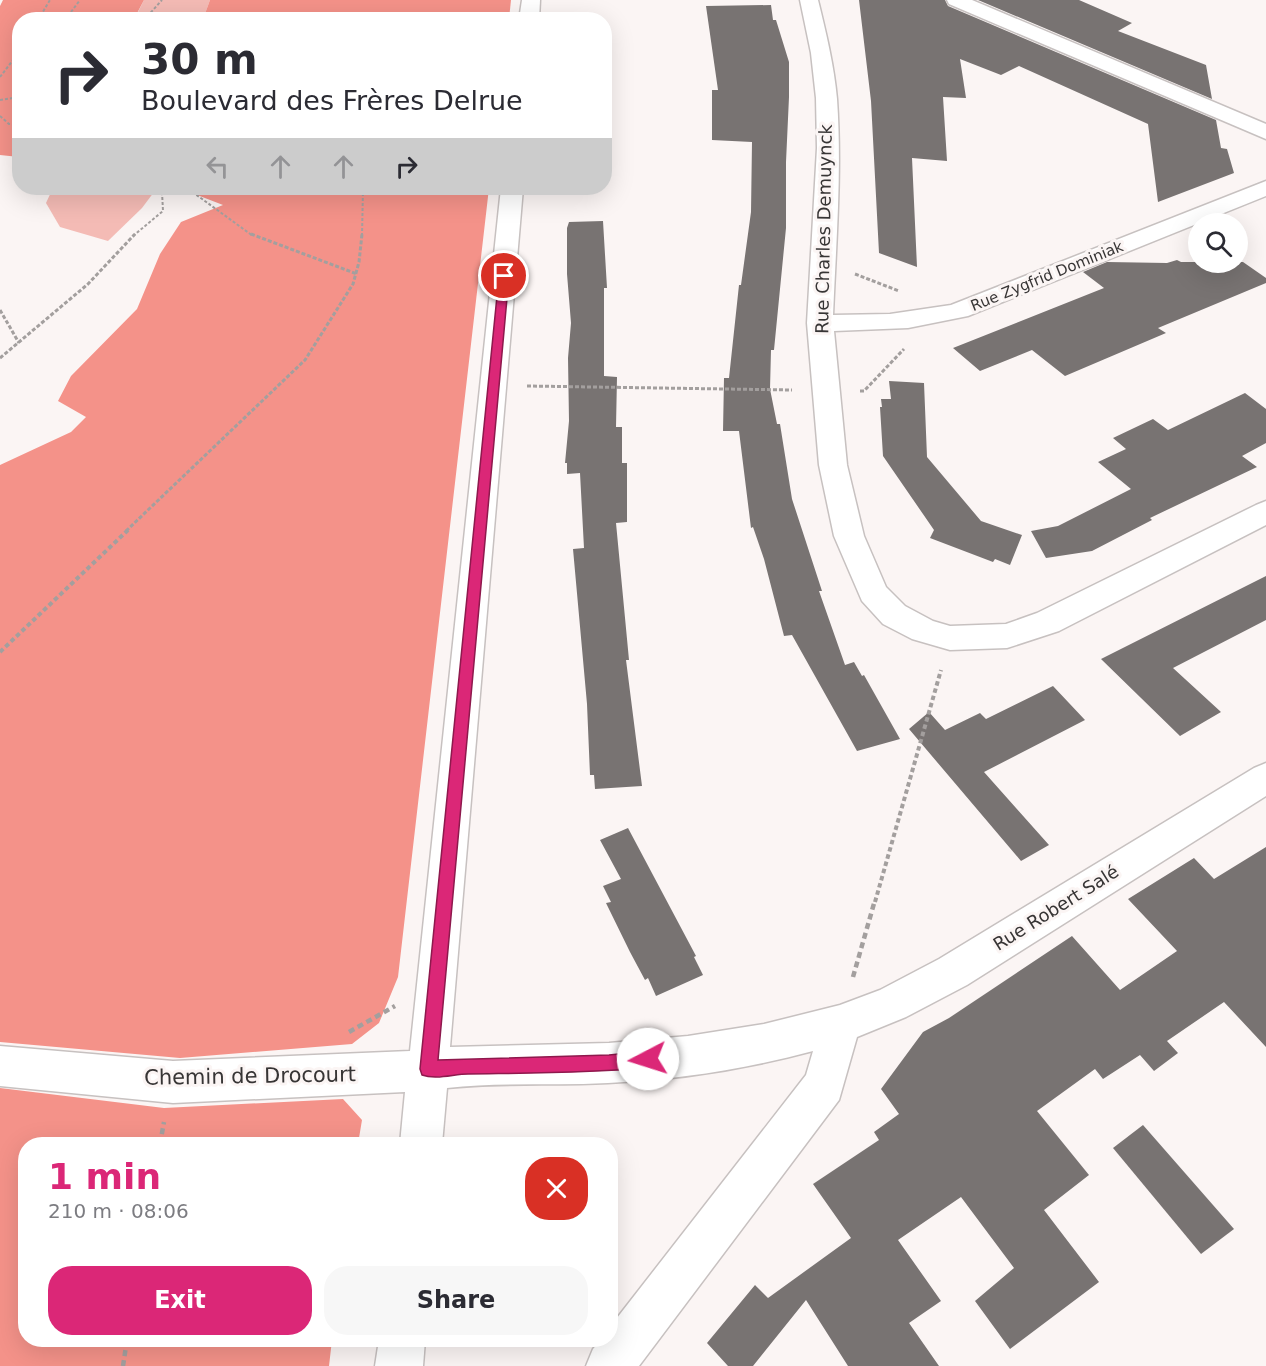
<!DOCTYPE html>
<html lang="en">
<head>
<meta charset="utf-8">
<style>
  body { margin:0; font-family:"DejaVu Sans",sans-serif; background:#f7f7f7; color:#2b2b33; height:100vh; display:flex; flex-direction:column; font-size:22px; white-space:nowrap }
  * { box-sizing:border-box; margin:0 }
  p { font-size:20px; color:#7c7c81 }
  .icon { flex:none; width:33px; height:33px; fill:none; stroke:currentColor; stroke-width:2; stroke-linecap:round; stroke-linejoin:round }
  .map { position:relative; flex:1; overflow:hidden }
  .details { position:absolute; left:18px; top:1137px; width:600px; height:210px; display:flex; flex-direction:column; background:#fff; border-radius:24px; box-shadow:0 6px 24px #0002 }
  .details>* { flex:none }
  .hud { position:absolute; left:12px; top:12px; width:600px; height:183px; border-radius:24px; box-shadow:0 6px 24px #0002; background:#fff; color:#2b2b33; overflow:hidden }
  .buttons { position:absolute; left:1188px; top:213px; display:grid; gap:12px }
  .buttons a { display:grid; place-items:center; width:60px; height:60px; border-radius:50%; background:#fff; box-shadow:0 6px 24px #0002; font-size:30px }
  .pin { position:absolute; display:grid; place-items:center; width:51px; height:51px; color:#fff; margin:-26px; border:3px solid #fff; border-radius:50%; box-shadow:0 2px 6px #0007 }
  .me { position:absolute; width:66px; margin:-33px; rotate:265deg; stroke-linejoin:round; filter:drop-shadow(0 0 4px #0008) }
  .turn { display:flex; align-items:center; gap:21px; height:126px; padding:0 30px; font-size:27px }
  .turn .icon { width:78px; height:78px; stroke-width:2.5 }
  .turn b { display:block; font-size:42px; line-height:51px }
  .lanes { display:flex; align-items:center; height:57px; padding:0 30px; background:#0003; justify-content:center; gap:30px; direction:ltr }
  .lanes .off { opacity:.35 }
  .round { display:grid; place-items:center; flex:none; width:63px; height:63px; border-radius:24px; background:#f7f7f7 }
  .headline { display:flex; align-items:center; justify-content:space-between; height:102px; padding:0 30px }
  h1 { font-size:36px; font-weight:700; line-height:45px; color:#db2777 }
  .cta { display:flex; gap:12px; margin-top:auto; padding:12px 30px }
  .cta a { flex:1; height:69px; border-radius:24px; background:#db2777; color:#fff; font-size:24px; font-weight:700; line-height:69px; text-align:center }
  .cta a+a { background:#f7f7f7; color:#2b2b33 }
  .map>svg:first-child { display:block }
</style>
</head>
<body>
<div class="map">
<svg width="1266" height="1366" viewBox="0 0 1266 1366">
  <rect width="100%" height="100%" fill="#fbf5f4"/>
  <g fill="#f4bbb5">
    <polygon points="144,0 210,0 203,19 134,20"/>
    <polygon points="53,188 157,188 142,208 108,241 60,227 46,203"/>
  </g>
  <g fill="#f49289">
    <polygon points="3,0 144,0 134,19 20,20 19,157 0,155 0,6"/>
    <polygon points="210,0 511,0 509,19 203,19"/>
    <polygon points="179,188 489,188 398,977 379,1023 352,1044 180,1058 0,1042 0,465 71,432 86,417 58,401 71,376 137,309 160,254 181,222 223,205"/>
    <polygon points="0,1088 164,1108 343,1099 362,1120 358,1144 26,1144 26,1340 332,1340 329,1366 0,1366"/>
  </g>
  <g fill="#787372">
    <polygon points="859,0 945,0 948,6 1216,120 1221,148 1227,149 1234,173 1158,202 1148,124 1019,66 1001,75 960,59 966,98 943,97 947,161 912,158 917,267 879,253 871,101"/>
    <polygon points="978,0 1079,0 1132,23 1118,31 1206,65 1212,99"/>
    <polygon points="771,5 773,20 776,20 789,62 789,97 786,162 786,228 774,350 771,350 770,389 777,424 780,424 792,499 822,591 819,591 845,665 854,662 862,676 864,675 900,739 857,751 792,635 784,636 764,559 753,527 751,528 739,431 723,431 724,378 729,378 739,285 741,285 751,212 752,142 712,140 712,90 718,90 706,6"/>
    <polygon points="603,221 607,288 604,288 604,376 617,377 616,427 622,427 622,463 627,463 627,522 616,523 629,660 626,660 642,786 595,789 594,775 590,775 587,704 573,549 584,548 580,473 567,474 567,463 565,463 569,421 568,358 571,323 567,274 567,228 569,222"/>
    <polygon points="1177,260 1181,262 1243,262 1266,278 1266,283 1158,328 1166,333 1065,376 1032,350 980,371 953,348 1104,288 1083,272 1107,262 1167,263"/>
    <polygon points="889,381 924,383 927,457 981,521 1022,535 1010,565 995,559 993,562 930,538 934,530 883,456 880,407 882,407 881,399 891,399"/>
    <polygon points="1245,393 1266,409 1266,443 1242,456 1257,467 1150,518 1152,520 1092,551 1046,558 1031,531 1058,526 1131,489 1098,462 1126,449 1113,438 1153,419 1168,430"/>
    <polygon points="1266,576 1266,620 1173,668 1221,712 1180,736 1101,659"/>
    <polygon points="1053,686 1085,720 984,772 1049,845 1021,861 909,729 929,712 945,730 980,713 986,719"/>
    <polygon points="628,828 696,956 694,957 703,975 656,996 648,978 645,980 630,952 606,903 611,902 603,886 621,879 600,840"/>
    <polygon points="1266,847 1266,1047 1224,1002 1167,1041 1178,1053 1154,1071 1140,1055 1103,1079 1095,1069 1037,1111 1089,1175 1044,1210 1099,1282 1010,1349 975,1301 1014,1268 961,1197 898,1240 941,1301 909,1323 939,1366 848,1366 806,1300 753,1366 728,1366 707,1343 755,1285 768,1298 851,1238 813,1184 879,1140 874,1132 899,1114 881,1089 923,1032 949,1018 1072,936 1120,990 1177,951 1128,899 1194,858 1214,879"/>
    <polygon points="1143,1125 1234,1229 1201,1254 1113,1148"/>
  </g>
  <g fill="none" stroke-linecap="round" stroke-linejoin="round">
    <defs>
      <g id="minor">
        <polygon points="522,0 540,0 539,20 519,20"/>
        <path d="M800 0H818C826 33 834 65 837 99 842 171 836 244 833 315L890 314 951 305 1266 181V196L968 316 908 328 834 331 847 465 864 536 886 587 905 606 933 621 950 626 1006 624 1037 613 1256 505 1266 501V525L1059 631 1007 648 950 650 912 639 883 624 862 601 834 536 819 465 807 323 817 148 816 98 811 53Z"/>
        <polygon points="947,0 972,0 1266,124 1266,139 949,4"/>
        <path d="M501 188H523L450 1047 609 1043 688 1036 764 1024 840 1005 880 990 939 959 1254 768 1266 763V796L967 985 906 1017 857 1037 839 1100 639 1366H586L593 1349 601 1340H610V1327L806 1075 813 1051C746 1069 677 1080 608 1083 555 1086 500 1082 447 1088L442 1144H400L405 1092 173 1103 0 1086V1046L173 1061 410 1051Z"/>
        <polygon points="379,1340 425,1340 423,1366 375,1366"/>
      </g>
    </defs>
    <use href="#minor" stroke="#c7c1c0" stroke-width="3"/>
    <g stroke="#a39f9e" stroke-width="2" stroke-dasharray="3 2" stroke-linecap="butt">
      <polyline points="38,20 50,0"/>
      <polyline points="65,20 80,0"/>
      <polyline points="144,20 162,0"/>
      <polyline points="0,77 20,51"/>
      <polyline points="0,100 20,97"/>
      <polyline points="0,116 9,124 20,125"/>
      <polyline points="133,236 163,211 162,192 187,188 253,236"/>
      <polyline points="362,236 363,188"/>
    </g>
    <g stroke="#a39f9e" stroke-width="3" stroke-dasharray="4 2" stroke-linecap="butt">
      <polyline points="251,234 357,274"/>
      <polyline points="855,274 899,291"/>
      <polyline points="0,310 19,343"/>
      <polyline points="0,358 88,284 135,234"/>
      <polyline points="527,386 792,390"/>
      <polyline points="860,391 864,391 904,349"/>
      <polyline points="126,531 305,360 353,284 359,262 362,234"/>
    </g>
    <g stroke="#a39f9e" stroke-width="4" stroke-dasharray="4.5 3" stroke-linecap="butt">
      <polyline points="0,652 128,530"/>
      <polyline points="875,902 941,670"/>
    </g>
    <g stroke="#a39f9e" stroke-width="4.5" stroke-dasharray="6 4" stroke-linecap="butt">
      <polyline points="853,977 875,900"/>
      <polyline points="349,1032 395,1006"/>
      <polyline points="160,1144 164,1122"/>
      <polyline points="123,1366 127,1340"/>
    </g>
    <use href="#minor" fill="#fff" fill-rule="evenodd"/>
  </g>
  <path fill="#db2777" stroke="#8e194d" stroke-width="1.5" d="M504 272 509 276 438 1060 609 1055 648 1051 654 1054 657 1059 654 1065 648 1068C589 1073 528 1073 468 1074 454 1074 436 1080 422 1075L420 1069 499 276Z"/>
  <g text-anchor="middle" stroke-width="6" stroke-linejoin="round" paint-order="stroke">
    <g font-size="15" fill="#373535" stroke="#fbf5f4">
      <text transform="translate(1047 276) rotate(-22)" y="5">Rue Zygfrid Dominiak</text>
    </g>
    <g font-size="18" fill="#373535" stroke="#fbf5f4">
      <text transform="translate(824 229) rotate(-89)" y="6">Rue Charles Demuynck</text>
      <text transform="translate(1056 908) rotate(-32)" y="6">Rue Robert Salé</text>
    </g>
    <g font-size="21" fill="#373535" stroke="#fbf5f4">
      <text transform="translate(250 1076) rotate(-1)" y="7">Chemin de Drocourt</text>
    </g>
  </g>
</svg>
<div class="buttons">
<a><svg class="icon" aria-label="search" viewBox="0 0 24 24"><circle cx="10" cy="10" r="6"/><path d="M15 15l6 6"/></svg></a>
</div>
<div class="pin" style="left:504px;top:276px;background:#d93025"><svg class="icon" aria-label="arrive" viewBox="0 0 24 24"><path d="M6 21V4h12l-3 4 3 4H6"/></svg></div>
<svg class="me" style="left:648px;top:1059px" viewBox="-20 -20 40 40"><circle r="19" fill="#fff"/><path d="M0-13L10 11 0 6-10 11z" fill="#db2777"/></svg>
<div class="hud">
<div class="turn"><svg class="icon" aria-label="right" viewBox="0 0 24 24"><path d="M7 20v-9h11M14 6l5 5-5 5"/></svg><div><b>30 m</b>Boulevard des Frères Delrue</div></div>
<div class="lanes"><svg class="icon off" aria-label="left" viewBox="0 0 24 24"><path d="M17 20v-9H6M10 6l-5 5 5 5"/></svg><svg class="icon off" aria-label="ahead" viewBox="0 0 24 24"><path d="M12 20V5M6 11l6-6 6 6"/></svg><svg class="icon off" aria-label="ahead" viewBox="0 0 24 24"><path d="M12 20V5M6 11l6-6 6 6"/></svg><svg class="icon" aria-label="right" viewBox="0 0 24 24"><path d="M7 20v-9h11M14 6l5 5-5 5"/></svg></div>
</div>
<section class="details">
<div class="headline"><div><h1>1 min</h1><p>210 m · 08:06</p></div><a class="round" style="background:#d93025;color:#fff"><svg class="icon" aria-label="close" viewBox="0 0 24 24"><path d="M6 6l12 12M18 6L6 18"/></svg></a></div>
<div class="cta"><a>Exit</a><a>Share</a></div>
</section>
</div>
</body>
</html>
